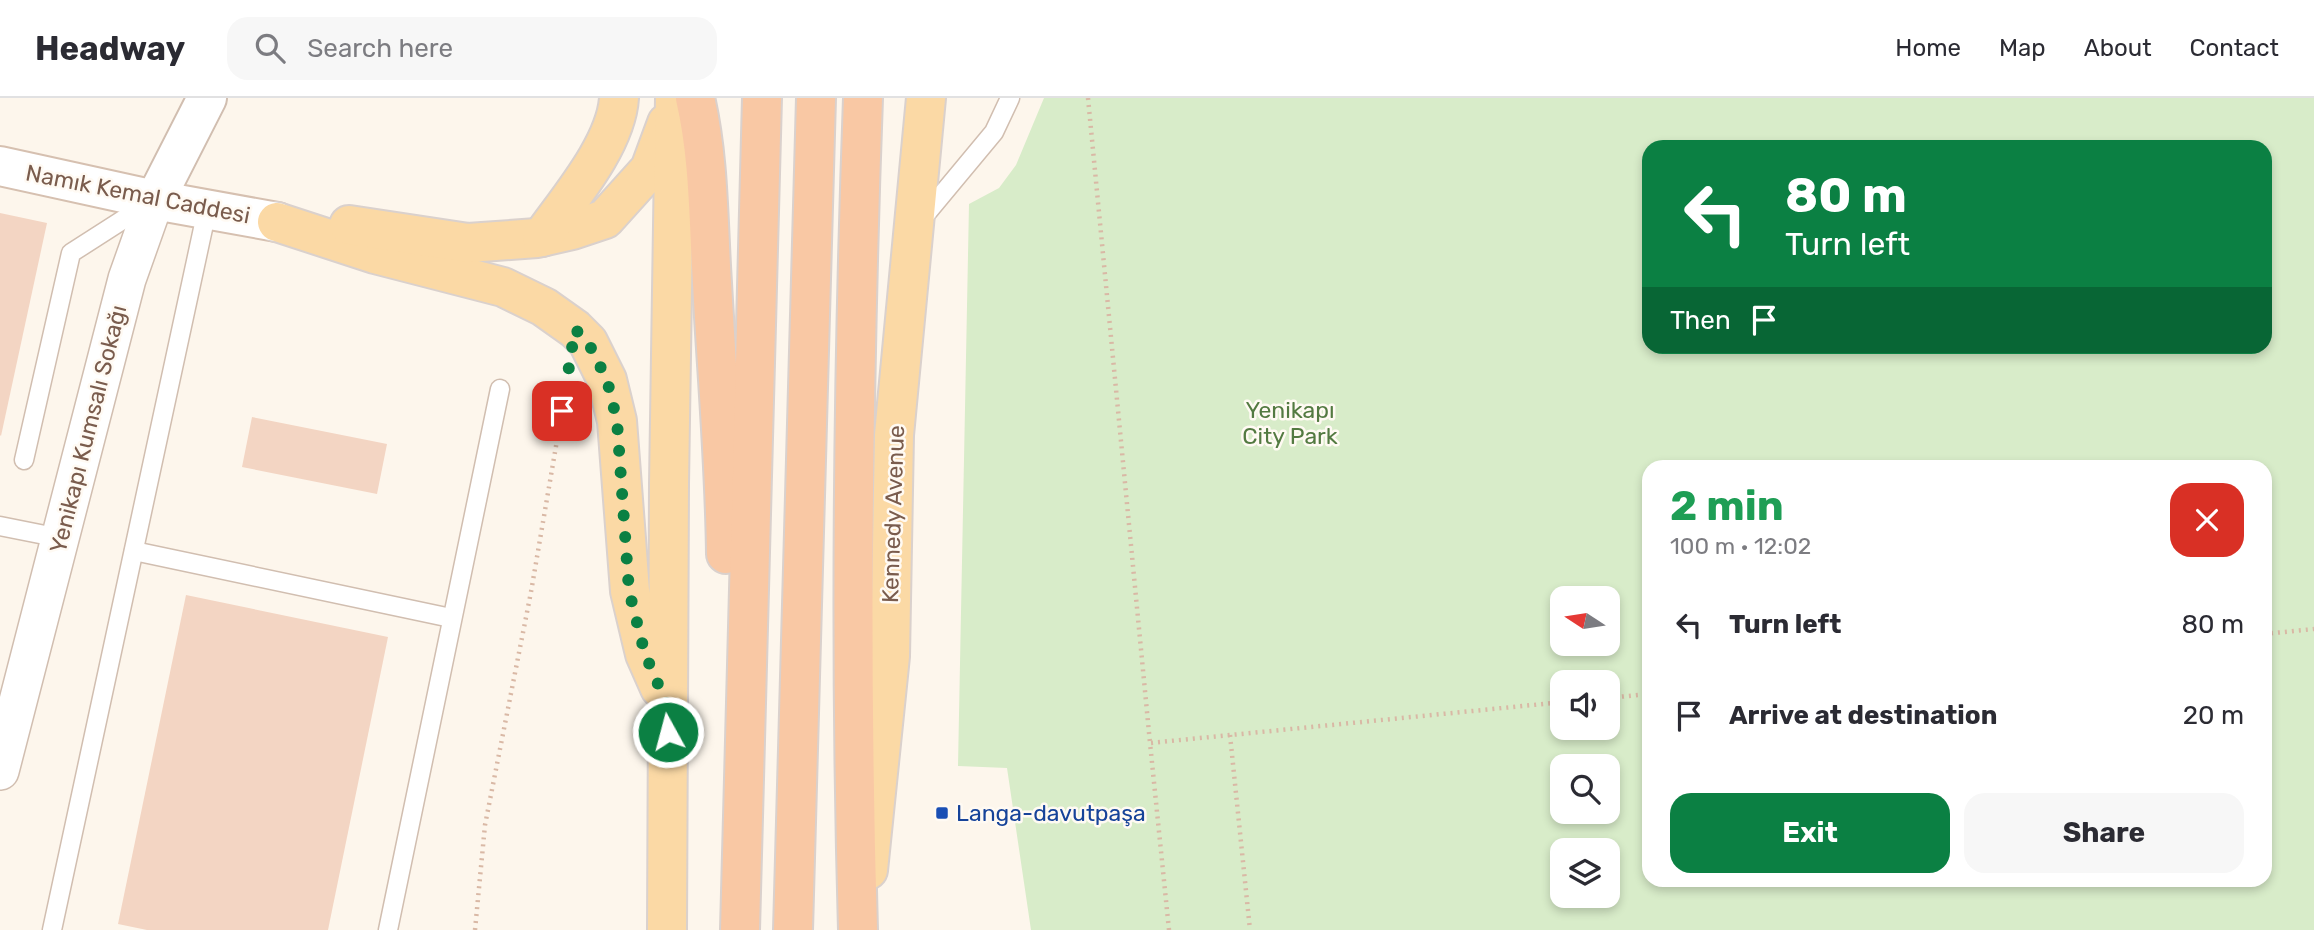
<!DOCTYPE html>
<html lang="en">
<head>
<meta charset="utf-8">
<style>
  body { margin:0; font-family:Rubik,sans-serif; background:#f7f7f7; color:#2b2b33; height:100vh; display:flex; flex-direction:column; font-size:26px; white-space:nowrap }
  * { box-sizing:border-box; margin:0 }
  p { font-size:23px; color:#7c7c81 }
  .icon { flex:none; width:38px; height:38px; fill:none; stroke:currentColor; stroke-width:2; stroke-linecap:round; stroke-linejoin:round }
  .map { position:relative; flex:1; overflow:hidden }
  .drawer { position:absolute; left:1642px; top:362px; width:630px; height:427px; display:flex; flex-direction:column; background:#fff; border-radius:21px; box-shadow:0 4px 10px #0003 }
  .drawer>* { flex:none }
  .hud { position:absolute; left:1642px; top:42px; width:630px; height:214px; border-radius:21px; box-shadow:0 4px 10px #0003; background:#0b8043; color:#fff; overflow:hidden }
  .needle { width:46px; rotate:282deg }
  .tools { position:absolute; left:1550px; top:488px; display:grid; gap:14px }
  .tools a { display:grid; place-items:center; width:70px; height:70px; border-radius:14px; background:#fff; box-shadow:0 4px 10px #0003; font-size:35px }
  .pin { position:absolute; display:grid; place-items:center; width:60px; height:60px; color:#fff; margin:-30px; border-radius:14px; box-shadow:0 4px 10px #0006 }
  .me { position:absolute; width:77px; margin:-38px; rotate:353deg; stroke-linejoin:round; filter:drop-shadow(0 0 5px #0008) }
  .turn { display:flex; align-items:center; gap:24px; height:147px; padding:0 28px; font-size:32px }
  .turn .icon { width:91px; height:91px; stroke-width:2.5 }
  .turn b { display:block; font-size:49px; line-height:60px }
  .then { display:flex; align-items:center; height:66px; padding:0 28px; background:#0003; gap:14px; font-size:26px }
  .round { display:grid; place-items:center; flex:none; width:74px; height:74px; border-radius:21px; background:#f7f7f7 }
  .headline { display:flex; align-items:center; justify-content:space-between; height:119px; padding:0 28px }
  h1 { font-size:42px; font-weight:700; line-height:52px; color:#1e9e55 }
  .primary-button { display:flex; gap:14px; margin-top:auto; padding:14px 28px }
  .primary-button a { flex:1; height:80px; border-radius:21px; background:#0b8043; color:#fff; font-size:28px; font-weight:700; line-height:80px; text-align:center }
  .primary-button a+a { background:#f7f7f7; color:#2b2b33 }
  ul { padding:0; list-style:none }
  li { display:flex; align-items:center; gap:21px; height:91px; padding:0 28px }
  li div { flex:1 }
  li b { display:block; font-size:26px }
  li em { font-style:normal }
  header { display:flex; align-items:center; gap:42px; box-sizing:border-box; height:98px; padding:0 35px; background:#fff; border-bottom:2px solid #e1e1e2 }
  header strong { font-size:33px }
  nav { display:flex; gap:38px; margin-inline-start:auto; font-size:24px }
  .search { width:490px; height:63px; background:#f7f7f7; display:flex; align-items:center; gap:18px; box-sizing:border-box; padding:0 24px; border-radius:21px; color:#7c7c81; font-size:26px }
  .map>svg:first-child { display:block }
</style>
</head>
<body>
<header>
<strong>Headway</strong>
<div class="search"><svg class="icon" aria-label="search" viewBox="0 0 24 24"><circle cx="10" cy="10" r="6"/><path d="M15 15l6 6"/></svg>Search here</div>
<nav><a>Home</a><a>Map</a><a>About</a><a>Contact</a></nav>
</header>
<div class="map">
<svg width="2314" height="832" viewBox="0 0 2314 832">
  <rect width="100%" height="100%" fill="#fdf6ec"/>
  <path fill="#d8ecc9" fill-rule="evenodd" d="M1044 0H2314V832H1031L1007 670 958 668 969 106 999 90 1016 67ZM2264 49V248H1648V49ZM1648 369H2264V782H1648ZM1608 500V546H1563V500ZM1563 584H1608V630H1563ZM1608 668V714H1563V668ZM1608 752V798H1563V752Z"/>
  <g fill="#f3d5c3">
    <polygon points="0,115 47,125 1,338 0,337"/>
    <polygon points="252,319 387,346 377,396 242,369"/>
    <polygon points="186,497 388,539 328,832 147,832 118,826"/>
  </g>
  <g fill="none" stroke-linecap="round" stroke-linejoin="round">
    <defs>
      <g id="service">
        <polyline points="920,123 994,34 1010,0"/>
        <polyline points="24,362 71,155 149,105"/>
        <polyline points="0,428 60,440"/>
        <polyline points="134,453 451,520"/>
        <polyline points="52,832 207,112"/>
        <polyline points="388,832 500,291"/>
      </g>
      <polyline id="minor" points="0,673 127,181 155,102"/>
      <polyline id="tertiary" points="155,102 207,0"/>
      <polyline id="secondary" points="0,68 155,102 277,124"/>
      <g id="primary">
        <polyline points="277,124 375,156 503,189 544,209 575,231 588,244 607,282 617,323 630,493 645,556 660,590"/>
        <polyline points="349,127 468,145 537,140 572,132 605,121 650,71 667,25"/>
        <path d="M542 139C568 102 616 47 619 0"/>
        <polyline points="868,772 890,558 894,337 926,0"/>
        <polyline points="667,832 669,386 675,0"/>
      </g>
      <g id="trunk">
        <path d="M695 0C709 60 708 124 712 185 717 276 725 366 726 456"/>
        <polyline points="740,832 762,0"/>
        <polyline points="793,832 816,0"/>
        <path d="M858 832C850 555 853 277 863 0"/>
      </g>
    </defs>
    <use href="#service" stroke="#d1beb0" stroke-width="21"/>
    <use href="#minor" stroke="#d1beb0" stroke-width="40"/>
    <use href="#tertiary" stroke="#d1beb0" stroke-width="42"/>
    <use href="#secondary" stroke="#d6c0b0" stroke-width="42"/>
    <use href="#primary" stroke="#dad1cd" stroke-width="42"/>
    <use href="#trunk" stroke="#dad1cd" stroke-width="42"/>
    <g stroke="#d9b8a5" stroke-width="4.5" stroke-dasharray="2 5" stroke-linecap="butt">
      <polyline points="1088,0 1150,645"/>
      <polyline points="2264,536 2314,531"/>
      <polyline points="1608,600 1648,596"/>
      <polyline points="1230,637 1250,832"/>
      <polyline points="475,832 485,727 531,494 567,284"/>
      <polyline points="1169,832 1150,645 1563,604"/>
    </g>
    <use href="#service" stroke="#fff" stroke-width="18"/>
    <use href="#minor" stroke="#fff" stroke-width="37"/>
    <use href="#tertiary" stroke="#fff" stroke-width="38"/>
    <use href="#secondary" stroke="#fff" stroke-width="38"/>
    <use href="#primary" stroke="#fbd9a5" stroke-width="38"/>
    <use href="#trunk" stroke="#f9c8a4" stroke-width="38"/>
  </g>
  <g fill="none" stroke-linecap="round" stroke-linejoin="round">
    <polyline stroke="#0b8043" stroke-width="12" stroke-dasharray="0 21.6" points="562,313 575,231 588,244 607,282 617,323 629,493 645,556 668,609 668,634"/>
  </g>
  <rect fill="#1a4fb4" stroke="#fffaf3" stroke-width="2.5" x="935" y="708" width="14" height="14" rx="3.5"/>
  <g text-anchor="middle" stroke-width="5" stroke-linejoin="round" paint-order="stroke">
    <g font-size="23" fill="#7a5c4d" stroke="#fffaf3">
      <text transform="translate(138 96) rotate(11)" y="8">Namık Kemal Caddesi</text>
      <text transform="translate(88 331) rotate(-76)" y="8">Yenikapı Kumsalı Sokağı</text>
      <text transform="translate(893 416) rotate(-88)" y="8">Kennedy Avenue</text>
    </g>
    <g font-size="23" fill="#537a41" stroke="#fffaf3">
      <text x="1290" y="320">Yenikapı<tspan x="1290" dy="26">City Park</tspan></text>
    </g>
    <g font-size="23" fill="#164399" stroke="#fffaf3" text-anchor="start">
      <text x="956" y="723">Langa-davutpaşa</text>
    </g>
  </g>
</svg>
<div class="tools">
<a><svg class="needle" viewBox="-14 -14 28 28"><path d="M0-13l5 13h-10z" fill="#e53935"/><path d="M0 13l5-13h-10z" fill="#7c7c81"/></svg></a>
<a><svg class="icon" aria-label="sound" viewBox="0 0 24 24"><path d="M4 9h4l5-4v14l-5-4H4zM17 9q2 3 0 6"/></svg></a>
<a><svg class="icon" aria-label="search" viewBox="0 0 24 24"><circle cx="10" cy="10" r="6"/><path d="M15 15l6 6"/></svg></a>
<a><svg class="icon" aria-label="layers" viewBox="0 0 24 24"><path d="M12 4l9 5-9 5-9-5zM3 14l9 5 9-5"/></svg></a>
</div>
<div class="pin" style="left:562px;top:313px;background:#d93025"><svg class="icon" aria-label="arrive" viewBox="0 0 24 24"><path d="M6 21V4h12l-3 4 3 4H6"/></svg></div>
<svg class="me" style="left:668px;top:634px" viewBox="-20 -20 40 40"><circle r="17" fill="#0b8043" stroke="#fff" stroke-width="3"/><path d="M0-11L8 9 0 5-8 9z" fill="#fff"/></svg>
<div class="hud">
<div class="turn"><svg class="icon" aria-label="left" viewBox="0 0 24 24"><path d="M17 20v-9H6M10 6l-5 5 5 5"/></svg><div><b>80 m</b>Turn left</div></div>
<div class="then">Then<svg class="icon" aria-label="arrive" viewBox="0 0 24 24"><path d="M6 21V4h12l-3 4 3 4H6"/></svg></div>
</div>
<section class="drawer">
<div class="headline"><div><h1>2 min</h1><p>100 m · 12:02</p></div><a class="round" style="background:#d93025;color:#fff"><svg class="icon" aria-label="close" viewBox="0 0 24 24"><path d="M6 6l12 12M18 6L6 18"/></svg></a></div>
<ul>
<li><svg class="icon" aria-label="left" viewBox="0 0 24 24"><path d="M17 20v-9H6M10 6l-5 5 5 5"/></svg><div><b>Turn left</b></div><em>80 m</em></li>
<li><svg class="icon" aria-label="arrive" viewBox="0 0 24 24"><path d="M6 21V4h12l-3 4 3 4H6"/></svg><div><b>Arrive at destination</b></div><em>20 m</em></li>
</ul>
<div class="primary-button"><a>Exit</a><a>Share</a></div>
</section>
</div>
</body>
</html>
